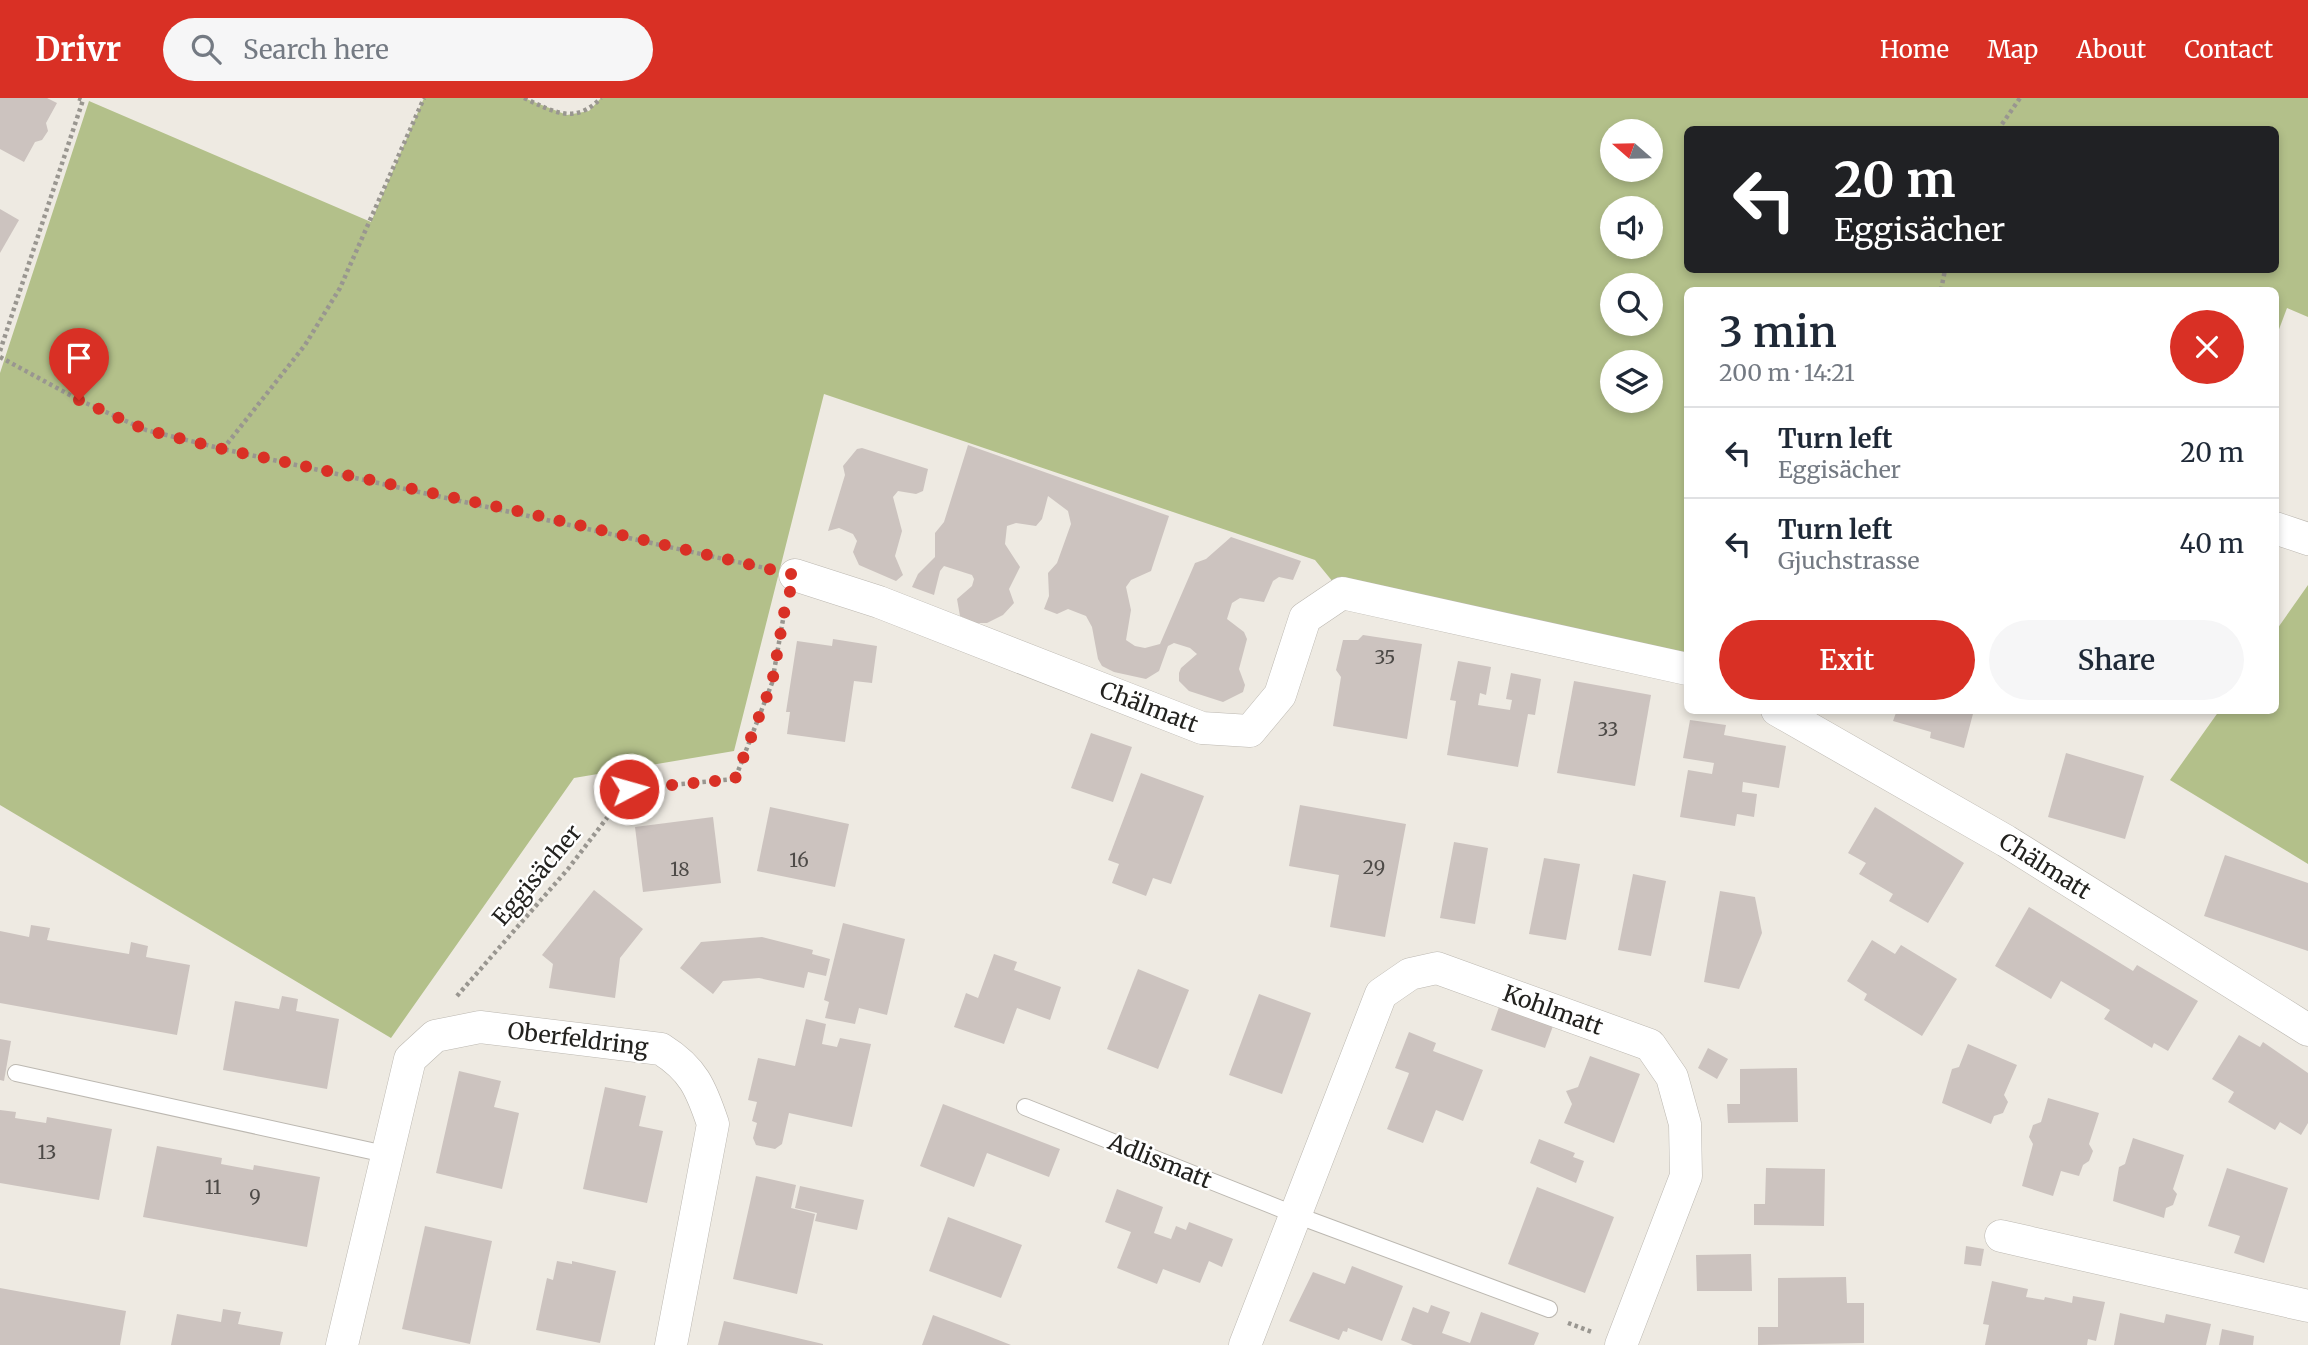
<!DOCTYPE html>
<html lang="en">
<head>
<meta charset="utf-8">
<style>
  body { margin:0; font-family:Merriweather,serif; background:#f6f6f7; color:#1f2937; height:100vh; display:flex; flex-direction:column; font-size:26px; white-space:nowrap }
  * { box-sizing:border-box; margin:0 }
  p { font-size:23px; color:#747a83 }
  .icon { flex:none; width:38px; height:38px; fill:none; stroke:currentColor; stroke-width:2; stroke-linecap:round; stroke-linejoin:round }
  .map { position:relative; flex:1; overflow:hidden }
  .details { position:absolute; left:1684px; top:189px; width:595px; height:427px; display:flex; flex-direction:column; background:#fff; border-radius:10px; box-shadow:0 4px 10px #0003 }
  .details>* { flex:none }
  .top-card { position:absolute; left:1684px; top:28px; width:595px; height:147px; border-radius:10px; box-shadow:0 4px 10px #0003; background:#202124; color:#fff; overflow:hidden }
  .needle { width:46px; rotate:290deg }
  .controls { position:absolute; left:1600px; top:21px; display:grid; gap:14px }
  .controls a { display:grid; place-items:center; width:63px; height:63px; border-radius:50%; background:#fff; box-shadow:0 4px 10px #0003; font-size:35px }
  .pin { position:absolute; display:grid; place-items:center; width:60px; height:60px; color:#fff; margin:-72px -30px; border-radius:50% 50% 50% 0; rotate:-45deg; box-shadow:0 0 7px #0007 }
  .pin .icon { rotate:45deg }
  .me { position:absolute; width:77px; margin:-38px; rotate:84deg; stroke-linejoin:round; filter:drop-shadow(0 0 5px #0008) }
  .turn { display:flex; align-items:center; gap:24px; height:147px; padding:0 35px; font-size:32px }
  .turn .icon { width:91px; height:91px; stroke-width:2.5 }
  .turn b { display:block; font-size:49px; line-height:60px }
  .round { display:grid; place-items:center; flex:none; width:74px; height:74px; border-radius:37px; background:#f6f6f7 }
  .head { display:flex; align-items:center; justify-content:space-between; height:119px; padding:0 35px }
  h1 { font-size:42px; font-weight:600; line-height:52px }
  .primary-button { display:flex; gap:14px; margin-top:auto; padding:14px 35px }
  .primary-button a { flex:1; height:80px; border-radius:42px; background:#d93025; color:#fff; font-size:28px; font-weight:600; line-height:80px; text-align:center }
  .primary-button a+a { background:#f6f6f7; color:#1f2937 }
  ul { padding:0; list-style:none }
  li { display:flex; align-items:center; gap:21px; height:91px; padding:0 35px; border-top:2px solid #e0e1e3 }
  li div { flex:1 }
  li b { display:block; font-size:26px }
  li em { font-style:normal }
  header { display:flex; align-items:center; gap:42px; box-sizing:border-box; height:98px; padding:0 35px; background:#d93025; color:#fff }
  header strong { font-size:33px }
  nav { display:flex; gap:38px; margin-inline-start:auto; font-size:24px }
  .search { width:490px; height:63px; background:#f6f6f7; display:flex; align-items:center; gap:18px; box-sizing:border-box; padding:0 24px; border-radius:38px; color:#747a83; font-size:26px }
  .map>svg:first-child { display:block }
</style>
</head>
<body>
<header>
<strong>Drivr</strong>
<div class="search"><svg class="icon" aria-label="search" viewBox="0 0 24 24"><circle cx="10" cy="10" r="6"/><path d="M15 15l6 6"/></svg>Search here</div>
<nav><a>Home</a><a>Map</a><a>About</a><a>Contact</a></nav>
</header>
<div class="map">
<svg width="2308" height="1247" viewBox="0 0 2308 1247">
  <rect width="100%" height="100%" fill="#eeeae2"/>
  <g fill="#b3c08a" fill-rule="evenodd">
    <path d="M424 0H524L567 17 589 13 601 0H2308V219L2287 210 2275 242V192H1687V571L1342 495 1315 462 824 296 734 653 574 680 391 940 0 707V275L89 3 371 124ZM1687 32H2275V172H1687ZM1612 33H1650V72H1612ZM1612 110H1650V149H1612ZM1612 187H1650V226H1612ZM1612 264H1650V303H1612Z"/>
    <polygon points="2308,487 2308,766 2170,682 2219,613 2275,612 2275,534"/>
  </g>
  <g fill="#ccc3bf">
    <polygon points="0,0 47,0 57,5 46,25 48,33 42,42 35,44 24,64 0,51"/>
    <polygon points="0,111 19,122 0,155"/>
    <polygon points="968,347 1169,418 1151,473 1131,482 1126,489 1131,512 1126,542 1135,548 1145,550 1160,546 1195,465 1206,461 1231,439 1301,463 1293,482 1279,479 1273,483 1264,504 1240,500 1232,505 1227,521 1244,534 1247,541 1239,571 1245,587 1243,594 1223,604 1189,593 1179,583 1179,575 1181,570 1197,556 1190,550 1174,545 1168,548 1159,573 1146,581 1114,574 1102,568 1098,561 1092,529 1086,518 1068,511 1057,516 1044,511 1049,498 1048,475 1057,465 1071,426 1068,413 1048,398 1042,421 1036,428 1016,425 1007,428 1005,446 1020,469 1009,491 1014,505 1003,517 987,525 976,525 960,518 957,501 972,488 974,481 972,477 944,468 940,473 934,497 912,489 918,476 935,459 935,435 944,424"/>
    <polygon points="862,350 928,371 923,393 916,396 898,393 893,399 902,433 895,458 903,477 896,483 859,467 853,454 857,443 853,436 839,430 828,433 845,377 843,368 857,351"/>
    <polygon points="1363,537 1422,546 1407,641 1333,628 1341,579 1336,572 1343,542 1358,542"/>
    <polygon points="833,541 877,548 872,585 854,583 845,644 787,636 790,614 786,614 797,543 832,548"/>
    <polygon points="1458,563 1491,569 1486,597 1480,595 1478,607 1484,608 1510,612 1512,602 1506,601 1511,575 1541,581 1535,617 1528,616 1518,669 1447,657 1456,603 1450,602"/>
    <polygon points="1574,583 1651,597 1635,688 1557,675"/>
    <polygon points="1897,612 1974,612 1964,650 1930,640 1931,634 1893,623"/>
    <polygon points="1690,622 1726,627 1724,637 1786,648 1779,690 1743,684 1742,694 1757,696 1754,719 1737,716 1735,728 1680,719 1688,672 1712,676 1714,665 1683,660"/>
    <polygon points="1091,635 1132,649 1113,704 1071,690"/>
    <polygon points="2066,655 2144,678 2125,741 2048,719"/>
    <polygon points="1141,675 1204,698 1171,786 1153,780 1146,798 1112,785 1119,766 1108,762"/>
    <polygon points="1300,707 1406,726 1385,839 1330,829 1339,777 1289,768"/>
    <polygon points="770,709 849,726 835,789 757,773"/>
    <polygon points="1875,709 1964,765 1928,825 1889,803 1893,796 1859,776 1866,765 1848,755"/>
    <polygon points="713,719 721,785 643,794 635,729"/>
    <polygon points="1454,744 1488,750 1475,826 1440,820"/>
    <polygon points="2225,757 2308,785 2308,853 2204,818"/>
    <polygon points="1544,760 1580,766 1566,842 1529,836"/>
    <polygon points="1633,776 1666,783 1651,858 1618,852"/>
    <polygon points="594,792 643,831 620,860 615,900 549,890 553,866 542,857"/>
    <polygon points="1720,793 1755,799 1762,835 1739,891 1704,884"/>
    <polygon points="2029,809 2133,873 2137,867 2198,903 2168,953 2154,945 2152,950 2104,921 2110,912 2061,883 2051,901 1995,868"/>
    <polygon points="843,825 905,841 887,917 859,910 855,926 825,920 829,904 824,902"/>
    <polygon points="31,827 50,830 47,842 129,856 131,844 148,848 146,859 190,867 177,937 0,905 0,833 29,839"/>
    <polygon points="762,839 813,852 812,856 830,861 826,878 808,874 804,890 759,880 723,883 713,896 680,870 701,844"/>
    <polygon points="1872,842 1895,856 1901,847 1957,881 1922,938 1864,902 1867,896 1847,883"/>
    <polygon points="994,856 1017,864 1014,872 1061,889 1050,922 1017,910 1004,946 954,929 966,895 978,900"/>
    <polygon points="1138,871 1189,892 1158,971 1107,951"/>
    <polygon points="1259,896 1311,915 1282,996 1229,977"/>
    <polygon points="282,898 298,901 296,913 339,921 327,991 223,972 235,903 279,911"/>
    <polygon points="1499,909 1553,928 1545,950 1491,932"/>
    <polygon points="806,921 826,926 822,946 837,949 840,940 871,946 852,1029 789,1015 782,1046 775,1051 756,1047 753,1040 757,1025 752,1023 757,1004 748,1002 758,960 795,968"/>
    <polygon points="1409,934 1436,945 1433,953 1483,972 1463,1023 1436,1012 1423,1045 1387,1031 1408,978 1409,975 1395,970"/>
    <polygon points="2239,937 2260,949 2263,944 2308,975 2308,1025 2301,1037 2280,1024 2275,1032 2228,1004 2234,994 2212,981"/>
    <polygon points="0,941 11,943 4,983 0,982"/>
    <polygon points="1968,946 2017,967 2004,997 2008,1004 2003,1015 1994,1018 1991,1026 1942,1005 1952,971 1959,969"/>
    <polygon points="1708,950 1728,961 1717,981 1698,970"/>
    <polygon points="1590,958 1640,976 1614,1045 1564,1025 1572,1006 1566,993 1578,989"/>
    <polygon points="1797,970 1798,1024 1728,1025 1727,1006 1740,1006 1740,971"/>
    <polygon points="459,973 501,983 494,1009 519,1015 502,1091 436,1075"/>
    <polygon points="605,989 646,998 639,1028 663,1033 647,1105 583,1091"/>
    <polygon points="2048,1000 2099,1015 2089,1046 2093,1053 2089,1063 2083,1067 2079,1078 2061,1073 2053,1098 2022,1088 2033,1046 2029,1039 2033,1027 2041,1024"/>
    <polygon points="943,1006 1060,1051 1049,1079 987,1055 974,1089 920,1068"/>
    <polygon points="0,1012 16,1014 15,1020 46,1025 47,1019 112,1031 99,1102 0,1085"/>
    <polygon points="2133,1040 2184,1057 2173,1091 2177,1096 2173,1107 2166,1110 2164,1120 2113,1103 2119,1069 2125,1066"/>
    <polygon points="1539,1041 1575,1055 1573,1059 1584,1063 1576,1085 1530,1065"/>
    <polygon points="157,1048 222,1060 221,1066 253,1072 254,1067 320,1079 307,1149 143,1119"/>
    <polygon points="1766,1070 1825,1071 1824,1128 1754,1127 1754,1106 1765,1106"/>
    <polygon points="2227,1070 2288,1090 2264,1165 2234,1155 2240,1138 2208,1128"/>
    <polygon points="756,1078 796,1087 791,1110 815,1116 797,1196 733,1181"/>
    <polygon points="800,1088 864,1102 857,1132 815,1123 817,1115 795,1110"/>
    <polygon points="1537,1089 1614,1119 1585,1195 1508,1166"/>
    <polygon points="1117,1091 1163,1109 1154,1135 1171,1141 1176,1128 1186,1132 1189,1124 1233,1141 1222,1169 1209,1163 1200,1185 1163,1171 1157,1186 1117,1170 1131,1134 1105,1124"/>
    <polygon points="948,1119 1022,1147 1001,1200 929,1173"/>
    <polygon points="425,1128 492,1143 470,1246 402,1231"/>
    <polygon points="1966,1148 1984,1151 1981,1168 1964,1166"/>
    <polygon points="1751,1156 1752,1193 1697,1193 1696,1157"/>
    <polygon points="557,1163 572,1166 572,1163 616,1173 600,1245 536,1232 547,1180 553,1182"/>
    <polygon points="1352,1168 1403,1188 1382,1243 1348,1230 1347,1234 1343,1233 1339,1242 1289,1223 1313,1174 1345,1186"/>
    <polygon points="1846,1179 1847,1205 1864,1205 1864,1245 1758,1247 1758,1229 1778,1229 1778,1180"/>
    <polygon points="1992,1183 2028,1191 2026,1199 2044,1202 2045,1199 2072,1205 2073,1198 2105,1204 2096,1243 2088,1241 2087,1247 1985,1247 1989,1227 1983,1226"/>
    <polygon points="0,1190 126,1213 120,1247 0,1247"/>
    <polygon points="1431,1207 1450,1214 1442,1235 1470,1245 1481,1214 1539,1235 1534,1247 1413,1247 1401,1242 1413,1209 1428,1215"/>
    <polygon points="223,1211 241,1214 238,1226 283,1234 280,1247 171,1247 177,1216 221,1224"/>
    <polygon points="2120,1215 2164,1225 2166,1216 2211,1226 2206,1247 2114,1247"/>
    <polygon points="933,1217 973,1232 1011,1247 922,1247"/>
    <polygon points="724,1223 823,1246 823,1247 718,1247"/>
    <polygon points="2222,1231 2254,1238 2253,1247 2219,1247"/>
  </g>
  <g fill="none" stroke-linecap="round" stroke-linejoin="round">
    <defs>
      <g id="service">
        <polyline points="16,975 385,1056"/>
        <polyline points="1025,1009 1296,1117 1549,1211"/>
      </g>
      <g id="minor">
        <polyline points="2275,430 2308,441"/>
        <polyline points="795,477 879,504 1202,630 1250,633 1280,597 1305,520 1342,495 1687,571"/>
        <polyline points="1777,612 2006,743 2308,932"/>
        <polyline points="2001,1138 2308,1208"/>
        <path d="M342 1247 410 961 435 938 480 929 661 951C693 971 701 990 713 1026L671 1247"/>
        <polyline points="1245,1247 1381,896 1410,876 1437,870 1650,947 1672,979 1685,1026 1686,1078 1621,1247"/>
      </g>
    </defs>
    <use href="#service" stroke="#bcb8b1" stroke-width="18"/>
    <use href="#minor" stroke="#bcb8b1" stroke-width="33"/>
    <g stroke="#999690" stroke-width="4.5" stroke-dasharray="3.5 3.5" stroke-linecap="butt">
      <path d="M524 0C554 14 575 27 601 0"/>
      <polyline points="1998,32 2020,0"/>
      <polyline points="1941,192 1945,172"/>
      <polyline points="0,253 83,2 78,0"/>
      <polyline points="0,259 79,302 146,332 223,351 765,470"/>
      <polyline points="223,351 305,247 340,190 424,0"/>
      <polyline points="457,898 568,771 629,691 735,681 772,585 785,510"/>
      <polyline points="1568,1225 1592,1234"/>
    </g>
    <use href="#service" stroke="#fff" stroke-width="16"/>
    <use href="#minor" stroke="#fff" stroke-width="32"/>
  </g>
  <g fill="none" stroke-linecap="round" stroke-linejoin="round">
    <polyline stroke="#d93025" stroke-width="12" stroke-dasharray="0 21.6" points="79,302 146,332 223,351 522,414 795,477 785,510 772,585 735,681 629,691"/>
  </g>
  <g text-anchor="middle" stroke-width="5" stroke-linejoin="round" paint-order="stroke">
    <g font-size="19" fill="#4d4a47">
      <text x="1385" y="566">35</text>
      <text x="1608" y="638">33</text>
      <text x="799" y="769">16</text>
      <text x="1374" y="776">29</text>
      <text x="680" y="778">18</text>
      <text x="47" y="1061">13</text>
      <text x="213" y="1096">11</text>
      <text x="255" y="1105">9</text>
    </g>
    <g font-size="23" fill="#23221f" stroke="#fff">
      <text transform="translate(1149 609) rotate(21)" y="8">Chälmatt</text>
      <text transform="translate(2045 768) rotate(32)" y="8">Chälmatt</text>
      <text transform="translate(537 777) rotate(-50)" y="8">Eggisächer</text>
      <text transform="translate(1553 912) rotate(20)" y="8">Kohlmatt</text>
      <text transform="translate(578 941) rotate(7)" y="8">Oberfeldring</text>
      <text transform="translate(1160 1063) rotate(22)" y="8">Adlismatt</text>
    </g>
  </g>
</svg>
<div class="controls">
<a><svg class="needle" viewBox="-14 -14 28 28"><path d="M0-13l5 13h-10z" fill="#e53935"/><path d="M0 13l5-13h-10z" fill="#747a83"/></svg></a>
<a><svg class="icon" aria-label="sound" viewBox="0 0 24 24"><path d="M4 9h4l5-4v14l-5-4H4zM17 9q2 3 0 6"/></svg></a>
<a><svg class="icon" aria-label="search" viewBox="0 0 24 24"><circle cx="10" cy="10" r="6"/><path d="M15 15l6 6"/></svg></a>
<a><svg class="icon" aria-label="layers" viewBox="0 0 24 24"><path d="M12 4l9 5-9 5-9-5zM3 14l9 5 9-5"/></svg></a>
</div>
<div class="pin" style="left:79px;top:302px;background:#d93025"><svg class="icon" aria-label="arrive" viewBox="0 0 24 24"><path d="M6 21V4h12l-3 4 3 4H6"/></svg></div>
<svg class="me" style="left:629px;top:691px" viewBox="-20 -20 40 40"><circle r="17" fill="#d93025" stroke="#fff" stroke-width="3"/><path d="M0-11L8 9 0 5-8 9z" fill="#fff"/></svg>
<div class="top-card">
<div class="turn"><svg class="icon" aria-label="left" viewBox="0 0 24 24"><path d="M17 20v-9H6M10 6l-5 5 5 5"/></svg><div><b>20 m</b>Eggisächer</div></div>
</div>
<section class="details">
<div class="head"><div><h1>3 min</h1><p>200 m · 14:21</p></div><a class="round" style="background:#d93025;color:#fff"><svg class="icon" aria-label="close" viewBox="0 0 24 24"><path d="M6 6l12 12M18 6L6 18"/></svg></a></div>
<ul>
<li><svg class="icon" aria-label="left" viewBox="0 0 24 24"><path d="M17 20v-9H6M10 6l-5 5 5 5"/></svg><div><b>Turn left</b><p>Eggisächer</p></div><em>20 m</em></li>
<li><svg class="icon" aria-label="left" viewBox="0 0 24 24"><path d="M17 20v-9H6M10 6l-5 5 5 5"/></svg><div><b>Turn left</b><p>Gjuchstrasse</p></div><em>40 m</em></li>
</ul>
<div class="primary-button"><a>Exit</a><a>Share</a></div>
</section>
</div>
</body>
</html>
